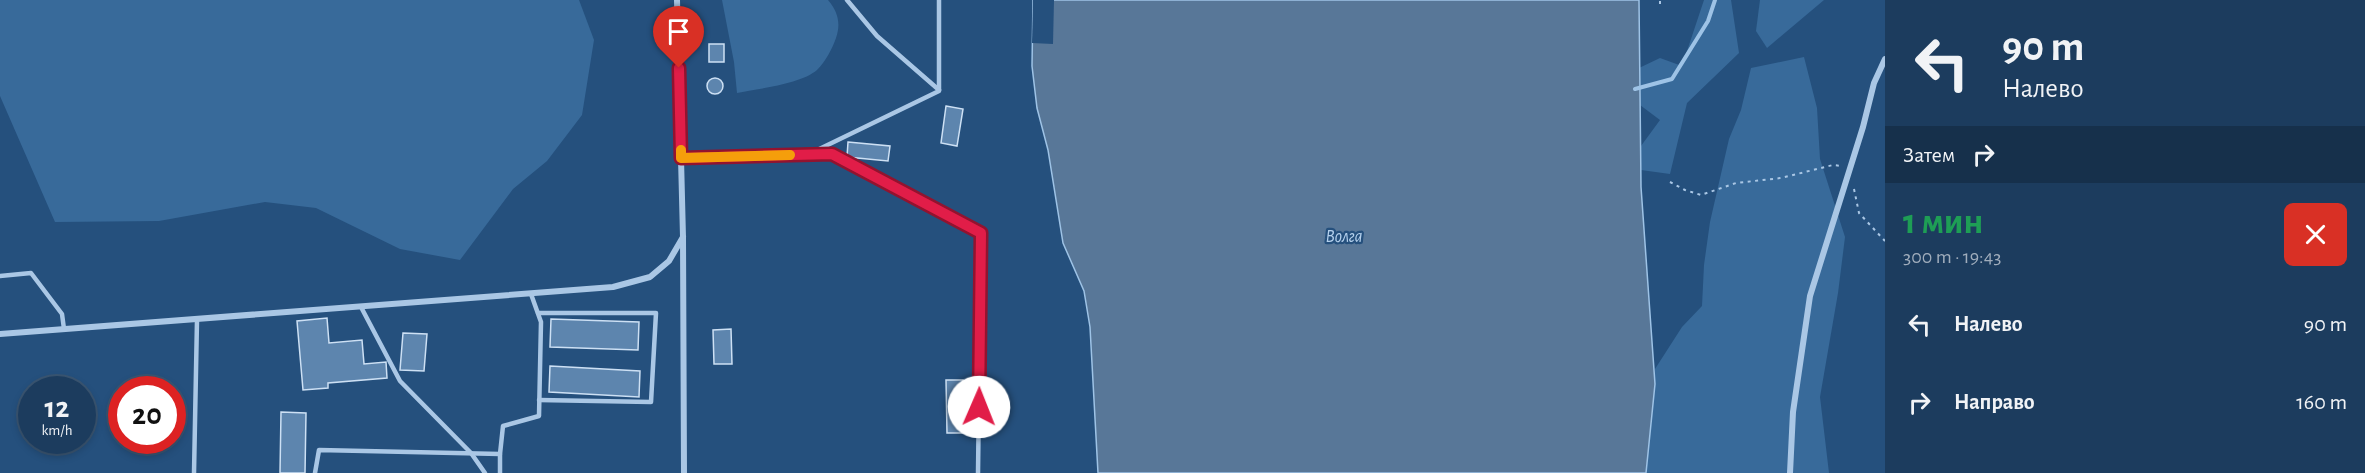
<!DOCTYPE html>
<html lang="ru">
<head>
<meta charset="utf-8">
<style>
  body { margin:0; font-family:"Alegreya Sans",sans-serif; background:#294767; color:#f1f3f6; height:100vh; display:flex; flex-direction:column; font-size:22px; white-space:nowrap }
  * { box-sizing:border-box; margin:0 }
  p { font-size:20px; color:#a0adbc }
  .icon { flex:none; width:33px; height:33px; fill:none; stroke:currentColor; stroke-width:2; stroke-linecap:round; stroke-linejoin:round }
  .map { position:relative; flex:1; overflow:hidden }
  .sheet { display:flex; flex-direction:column; background:#1c3c5e; width:480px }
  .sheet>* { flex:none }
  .top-card { background:#1c3c5e; color:#f1f3f6; overflow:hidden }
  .speed { position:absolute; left:18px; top:376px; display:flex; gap:12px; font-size:30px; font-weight:700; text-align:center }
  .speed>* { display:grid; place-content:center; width:78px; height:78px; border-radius:50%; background:#1c3c5e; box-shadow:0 3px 9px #0003,0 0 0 2px #3a5673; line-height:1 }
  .speed small { font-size:15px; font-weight:400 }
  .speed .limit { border:9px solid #d22; background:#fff; color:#111 }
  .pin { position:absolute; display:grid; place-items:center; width:51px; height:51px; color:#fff; margin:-62px -26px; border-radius:50% 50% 50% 0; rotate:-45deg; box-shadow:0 0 6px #0007 }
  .pin .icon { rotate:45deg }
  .me { position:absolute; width:66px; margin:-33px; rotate:1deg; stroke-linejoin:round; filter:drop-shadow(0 0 4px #0008) }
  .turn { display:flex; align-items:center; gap:21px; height:126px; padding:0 18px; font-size:27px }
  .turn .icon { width:78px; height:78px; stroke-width:2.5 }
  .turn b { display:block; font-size:42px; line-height:51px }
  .then { display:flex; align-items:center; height:57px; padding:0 18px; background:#0003; gap:12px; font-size:22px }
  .round { display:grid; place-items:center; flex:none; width:63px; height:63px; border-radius:9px; background:#294767 }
  .summary { display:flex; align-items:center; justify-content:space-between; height:102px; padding:0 18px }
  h1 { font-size:36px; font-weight:700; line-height:45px; color:#1e9e55 }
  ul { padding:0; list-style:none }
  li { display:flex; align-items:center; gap:18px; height:78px; padding:0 18px }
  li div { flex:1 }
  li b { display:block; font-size:22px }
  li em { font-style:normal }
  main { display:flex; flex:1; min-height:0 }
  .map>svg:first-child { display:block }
</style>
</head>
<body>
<main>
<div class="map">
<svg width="1885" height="473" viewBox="0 0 1885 473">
  <rect width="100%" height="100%" fill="#25507d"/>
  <g fill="#386a9a">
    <polygon points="0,0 579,0 594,40 582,115 547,161 513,189 460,260 400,249 316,208 265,202 159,221 55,222 0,96"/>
    <path d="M722 0H828C838 12 841 23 836 38 832 49 826 61 817 70 801 84 757 89 737 93L734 62Z"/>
    <polygon points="1704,0 1731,0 1739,53 1687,103 1670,174 1641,170 1641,146 1660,120 1640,105 1639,68 1660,58 1682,66"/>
    <polygon points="1760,0 1824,0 1767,48 1756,31"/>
    <polygon points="1804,57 1817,108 1820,159 1845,237 1838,293 1820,397 1829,473 1646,473 1655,384 1655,369 1682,327 1702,306 1704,265 1710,222 1729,139 1741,110 1751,68"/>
  </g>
  <polygon fill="#587798" stroke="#9ec3e6" stroke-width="1.5" points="1033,0 1639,0 1641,187 1655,384 1646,473 1098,473 1090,327 1084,291 1063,243 1048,150 1037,108 1032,66"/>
  <polygon fill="#25507d" points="1033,0 1054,0 1053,44 1032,43"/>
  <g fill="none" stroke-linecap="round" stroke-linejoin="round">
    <polyline stroke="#9ec3e6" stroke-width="4" points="1635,89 1672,79 1708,21 1715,0"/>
  </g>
  <g fill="#5d85ae" stroke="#cde0f4" stroke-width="1.5">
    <rect x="709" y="44" width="15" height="18"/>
    <circle cx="715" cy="86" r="8"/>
    <polygon points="946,106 963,109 957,146 941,143"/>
    <polygon points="848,142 890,146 888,161 847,157"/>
    <polygon points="327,318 329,343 362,340 364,364 386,362 387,378 328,383 328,388 303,390 297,321"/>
    <polygon points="551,319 639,322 638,350 550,347"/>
    <polygon points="731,329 732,364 714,364 713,330"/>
    <polygon points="403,333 427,334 424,371 400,370"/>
    <polygon points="550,366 640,371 639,397 549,392"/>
    <polygon points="946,380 963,380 964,433 947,433"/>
    <polygon points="281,412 306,413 305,473 280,473"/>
  </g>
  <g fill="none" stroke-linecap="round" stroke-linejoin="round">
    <g stroke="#aac7e5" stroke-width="2" stroke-dasharray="3 4.5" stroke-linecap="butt">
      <polyline points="1660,4 1660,0"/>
      <polyline points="1670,182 1685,190 1701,195 1736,183 1781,178 1833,165 1842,166"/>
      <polyline points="1854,189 1859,213 1885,241"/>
    </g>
    <g stroke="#aac7e5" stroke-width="4.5">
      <polyline points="847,0 877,36 939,90"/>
      <polyline points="809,154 939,91 939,0"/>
      <polyline points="681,158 832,154 981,233 978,473"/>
      <polyline points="0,276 31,273 62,314 64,329"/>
      <polyline points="361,307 400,381 471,453 485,473"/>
      <polyline points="538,313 656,313 651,402 539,400"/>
      <polyline points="500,454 503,426 539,416 541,322 531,294"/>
      <polyline points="194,473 197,320"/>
      <polyline points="315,473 319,450 500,454 500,473"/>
    </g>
    <g stroke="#aac7e5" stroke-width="6">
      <polyline points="677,0 683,237 684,473"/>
      <polyline points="0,334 613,287 650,277 669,261 683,237"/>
      <polyline points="1790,473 1793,412 1810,296 1863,127 1874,83 1885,59"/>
    </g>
  </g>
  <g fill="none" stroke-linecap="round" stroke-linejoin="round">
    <defs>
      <polyline id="route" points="679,68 681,158 832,154 981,233 979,407"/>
    </defs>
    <use href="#route" stroke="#92132f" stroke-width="15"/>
    <use href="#route" stroke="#e11d48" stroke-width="10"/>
    <polyline stroke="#f59e0b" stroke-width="10" points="681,150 681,158 790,155"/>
  </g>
  <g text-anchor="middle" stroke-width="4.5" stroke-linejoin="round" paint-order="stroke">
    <g font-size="18" font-style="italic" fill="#b5d1ed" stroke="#25507d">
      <text x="1344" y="242">Волга</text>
    </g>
  </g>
</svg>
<div class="speed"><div>12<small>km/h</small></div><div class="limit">20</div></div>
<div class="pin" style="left:679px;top:68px;background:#d93025"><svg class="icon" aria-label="arrive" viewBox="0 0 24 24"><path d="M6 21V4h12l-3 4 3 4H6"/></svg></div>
<svg class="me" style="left:979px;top:407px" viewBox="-20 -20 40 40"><circle r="19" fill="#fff"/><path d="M0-13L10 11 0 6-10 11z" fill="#e11d48"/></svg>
</div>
<section class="sheet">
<div class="top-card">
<div class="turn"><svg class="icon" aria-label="left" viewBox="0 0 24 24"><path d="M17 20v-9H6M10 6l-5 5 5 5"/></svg><div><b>90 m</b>Налево</div></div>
<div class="then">Затем<svg class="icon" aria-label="right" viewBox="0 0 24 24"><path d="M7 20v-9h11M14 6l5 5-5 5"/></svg></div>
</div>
<div class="summary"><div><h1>1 мин</h1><p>300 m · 19:43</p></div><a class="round" style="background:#d93025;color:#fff"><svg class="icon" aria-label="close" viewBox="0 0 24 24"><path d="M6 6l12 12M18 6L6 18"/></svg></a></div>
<ul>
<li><svg class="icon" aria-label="left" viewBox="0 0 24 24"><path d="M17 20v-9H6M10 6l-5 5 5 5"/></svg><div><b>Налево</b></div><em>90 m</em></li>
<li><svg class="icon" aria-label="right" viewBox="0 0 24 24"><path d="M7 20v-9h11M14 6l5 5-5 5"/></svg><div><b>Направо</b></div><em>160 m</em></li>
</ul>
</section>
</main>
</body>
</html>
